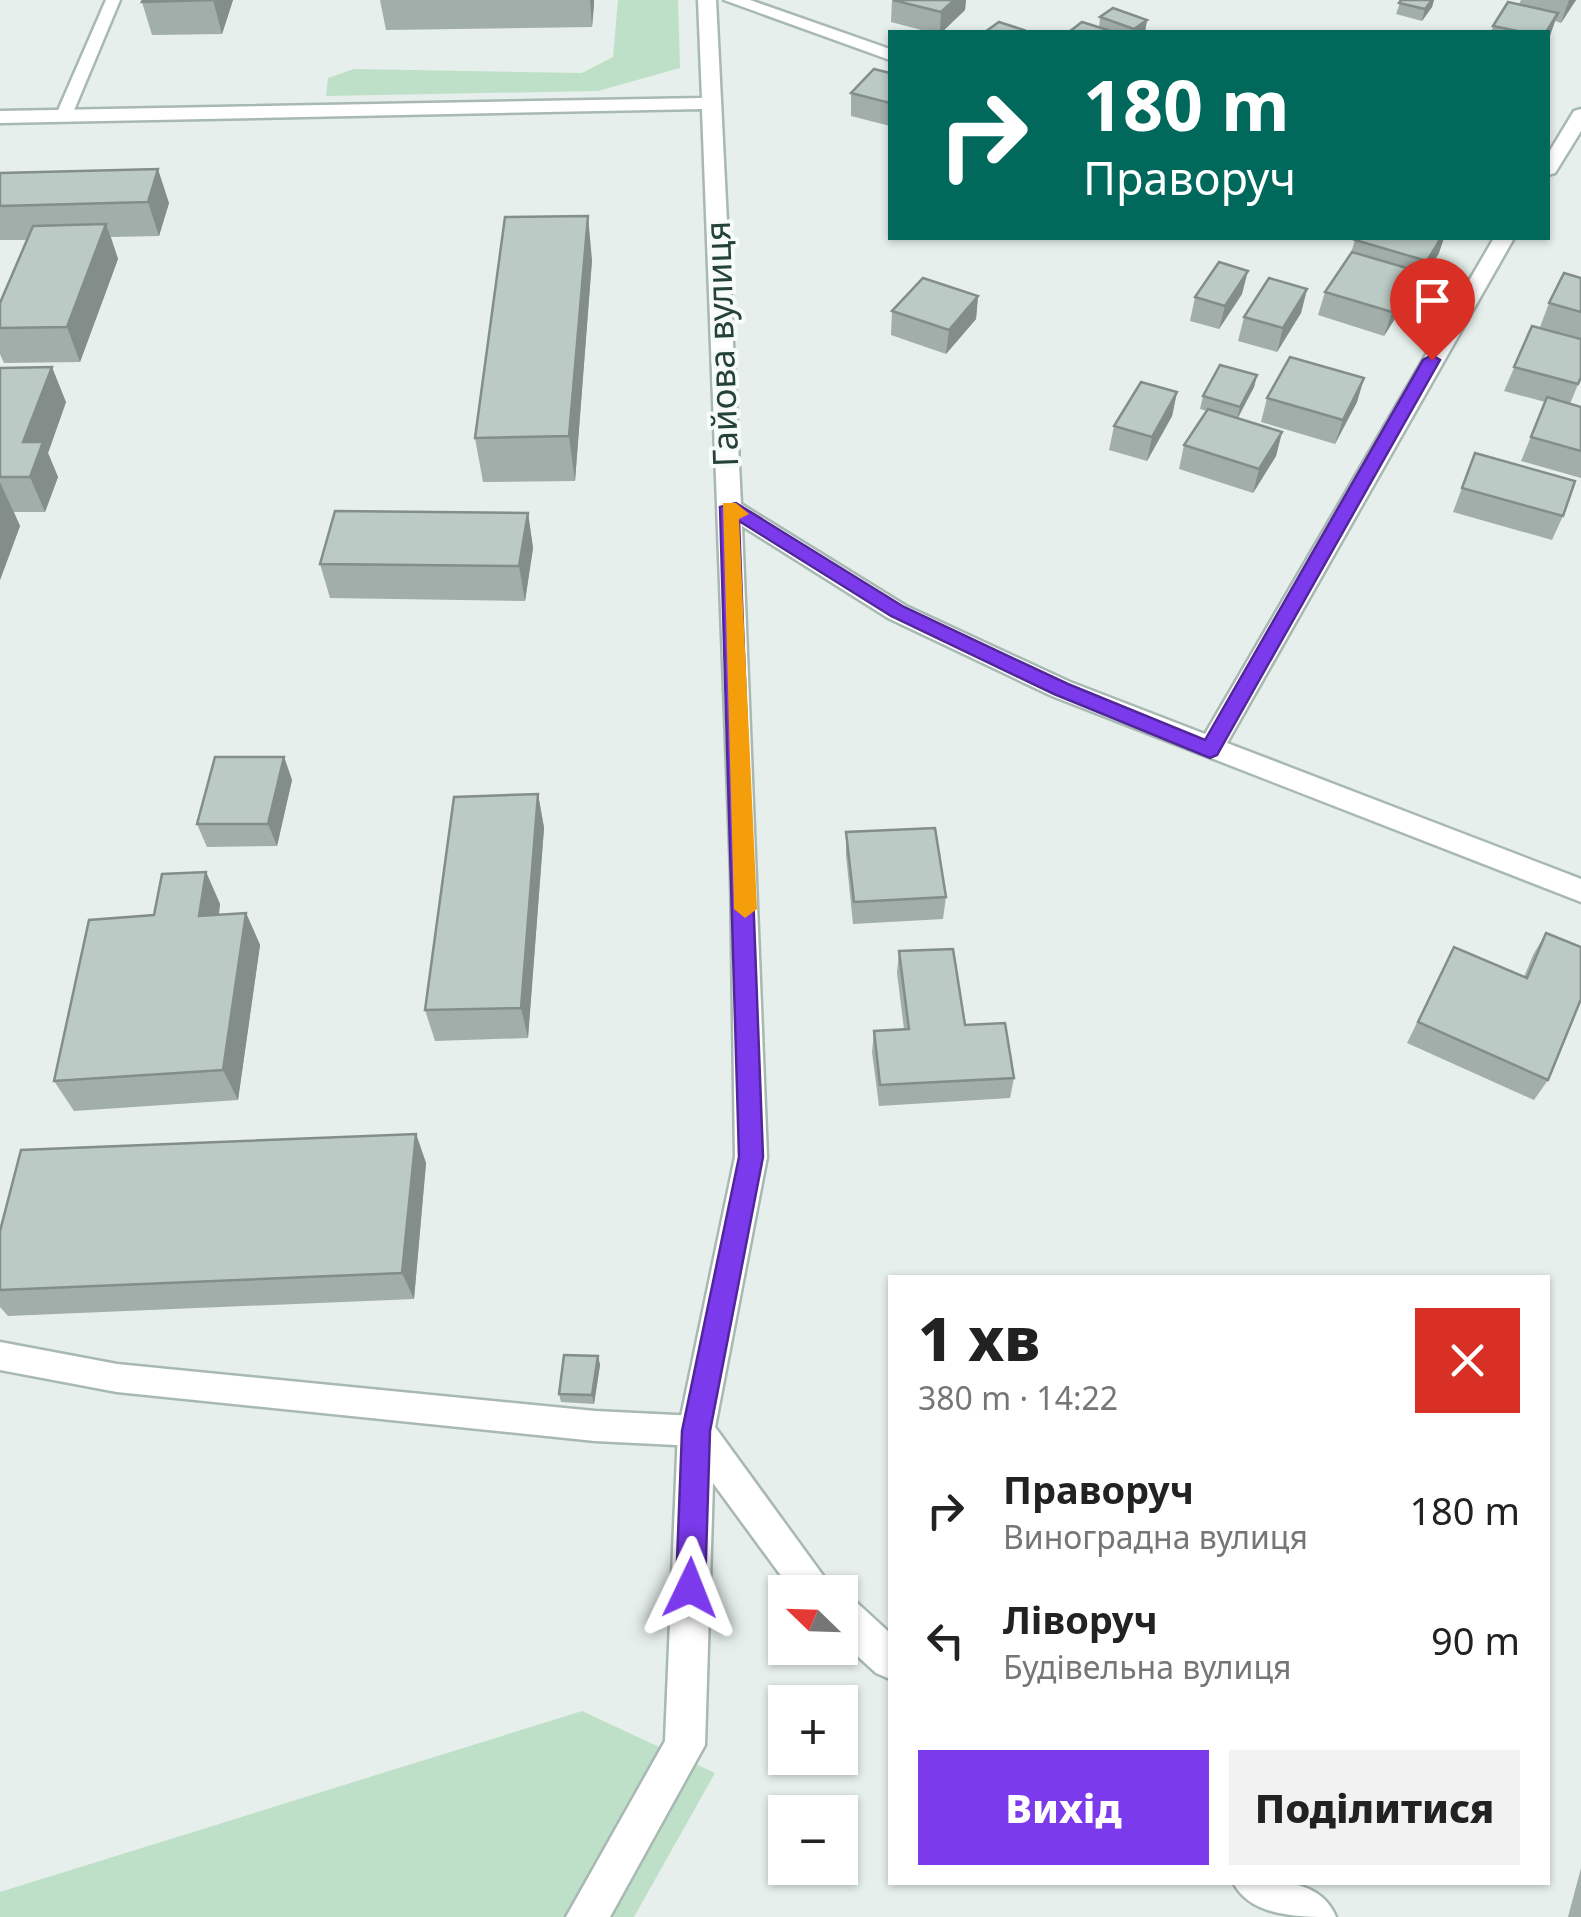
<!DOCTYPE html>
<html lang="uk">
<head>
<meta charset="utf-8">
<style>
  body { margin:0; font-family:"Noto Sans",sans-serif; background:#f2f2f2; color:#222; height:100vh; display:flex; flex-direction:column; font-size:38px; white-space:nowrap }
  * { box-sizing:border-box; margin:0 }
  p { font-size:32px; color:#767676 }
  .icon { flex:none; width:55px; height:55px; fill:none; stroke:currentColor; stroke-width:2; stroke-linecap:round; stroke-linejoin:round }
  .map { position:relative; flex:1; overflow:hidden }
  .drawer { position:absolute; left:888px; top:1275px; width:662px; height:610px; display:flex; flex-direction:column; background:#fff; border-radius:0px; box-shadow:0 2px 8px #0004 }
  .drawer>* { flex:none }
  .banner { position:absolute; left:888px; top:30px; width:662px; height:210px; border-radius:0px; box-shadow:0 2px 8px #0004; background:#00695c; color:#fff; overflow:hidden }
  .needle { width:65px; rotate:293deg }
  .controls { position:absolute; left:768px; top:1575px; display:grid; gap:20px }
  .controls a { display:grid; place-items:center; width:90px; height:90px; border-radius:0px; background:#fff; box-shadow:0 2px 8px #0004; font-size:50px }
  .pin { position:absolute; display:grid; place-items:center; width:85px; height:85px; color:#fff; margin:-102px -42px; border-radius:50% 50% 50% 0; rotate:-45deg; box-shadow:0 0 10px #0007 }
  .pin .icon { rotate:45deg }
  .me { position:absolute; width:110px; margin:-55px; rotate:2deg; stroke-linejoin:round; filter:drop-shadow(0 0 8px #0008) }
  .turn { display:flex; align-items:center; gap:35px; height:210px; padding:0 30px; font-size:45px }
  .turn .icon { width:130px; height:130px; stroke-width:2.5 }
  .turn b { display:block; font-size:70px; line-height:85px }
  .round { display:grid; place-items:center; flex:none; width:105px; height:105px; border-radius:0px; background:#f2f2f2 }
  .summary { display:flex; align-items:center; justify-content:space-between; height:170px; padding:0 30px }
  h1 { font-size:60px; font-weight:800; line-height:75px }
  .button { display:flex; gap:20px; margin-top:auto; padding:20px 30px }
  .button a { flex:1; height:115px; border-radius:0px; background:#7c3aed; color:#fff; font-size:40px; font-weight:800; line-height:115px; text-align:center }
  .button a+a { background:#f2f2f2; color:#222 }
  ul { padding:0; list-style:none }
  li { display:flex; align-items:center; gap:30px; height:130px; padding:0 30px }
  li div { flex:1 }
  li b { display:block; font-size:38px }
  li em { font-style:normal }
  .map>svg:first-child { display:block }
</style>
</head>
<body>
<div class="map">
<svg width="1581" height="1917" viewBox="0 0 1581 1917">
  <rect width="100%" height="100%" fill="#e6efeb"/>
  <g fill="#bfe0c8">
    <polygon points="618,0 678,0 680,68 598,91 326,96 328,78 354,69 582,73 613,57"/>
    <polygon points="582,1711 715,1773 634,1917 0,1917 0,1892"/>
  </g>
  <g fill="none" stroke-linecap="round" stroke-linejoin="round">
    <defs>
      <g id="service">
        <polygon points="106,0 120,0 72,115 58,118 56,115"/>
        <polygon points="0,1342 117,1364 595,1411 696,1416 707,1421 711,1431 707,1441 696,1446 595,1441 117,1392 0,1370"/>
      </g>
      <g id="minor">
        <polygon points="698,0 716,0 741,504 906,606 1070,682 1205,734 1494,238 1514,238 1227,743 1581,879 1581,902 1052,696 888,618 742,526 767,1157 715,1427 835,1592 793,1592 713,1483 705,1745 610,1917 566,1917 665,1741 678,1431 735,1157 731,874 702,109 0,123 0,111 702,98"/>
        <polygon points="724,0 750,0 890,49 890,60"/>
        <polygon points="1581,109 1581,131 1555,173 1548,175 1548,154 1574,111"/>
        <polygon points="840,1595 854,1600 890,1633 890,1679 876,1673 840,1640"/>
        <path d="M1233 1882C1271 1882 1319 1876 1336 1917 1299 1917 1250 1917 1233 1882Z"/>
      </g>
    </defs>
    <use href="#service" stroke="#a8b8b2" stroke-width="5"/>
    <use href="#minor" stroke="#a8b8b2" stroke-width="5"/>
    <use href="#service" fill="#fff" fill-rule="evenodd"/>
    <use href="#minor" fill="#fff" fill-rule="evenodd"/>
  </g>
  <g fill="#a1aea9">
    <polygon points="233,0 222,34 152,35 142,2"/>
    <polygon points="380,0 594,0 594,4 592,27 386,30"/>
    <polygon points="892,0 966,0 965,10 942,32 929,32 891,22"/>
    <polygon points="1401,0 1434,0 1432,7 1422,21 1396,14"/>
    <polygon points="1521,0 1576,0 1561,23 1555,21 1548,39 1548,32 1491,32 1493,26 1519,4"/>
    <polygon points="1100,17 1147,20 1145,32 1069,32 1099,28"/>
    <polygon points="890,73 890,126 851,116 851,93"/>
    <polygon points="0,173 169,203 159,236 111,237 118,259 80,362 4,363 0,354 0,303 27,240 0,240"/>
    <polygon points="1355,240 1439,253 1419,285 1413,283 1410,295 1384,336 1318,315 1325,292 1351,253"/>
    <polygon points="592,260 575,481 483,482 475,438"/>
    <polygon points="1581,278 1581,338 1540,327 1549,303"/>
    <polygon points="1307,289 1301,313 1277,352 1238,341 1244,317"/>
    <polygon points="1242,294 1219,329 1190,321 1195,297"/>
    <polygon points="978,296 976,319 946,354 891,335 892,311"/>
    <polygon points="1532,326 1581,377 1570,404 1581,407 1581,478 1521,461 1545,402 1504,391"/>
    <polygon points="0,368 66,402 48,453 58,477 45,512 14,512 20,526 0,580"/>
    <polygon points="1257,375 1254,387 1238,418 1282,432 1276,456 1253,493 1179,469 1184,445 1207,411 1200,409 1203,396"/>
    <polygon points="1364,378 1357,402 1335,444 1261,422 1267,398"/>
    <polygon points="1177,392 1172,416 1147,461 1109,450 1114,426"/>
    <polygon points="1475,453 1563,516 1552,540 1453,512"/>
    <polygon points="528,513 533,548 525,601 330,598 320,564"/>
    <polygon points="284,757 292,780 277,846 207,847 197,824"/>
    <polygon points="538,794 544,828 528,1038 435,1041 425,1010"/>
    <polygon points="846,832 946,897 943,919 853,924 846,855"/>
    <polygon points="206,872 220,904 219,915 246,913 260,945 238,1100 74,1111 54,1081 154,915"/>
    <polygon points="1546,933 1548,1080 1534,1100 1407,1043 1454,947 1524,977 1533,955"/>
    <polygon points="899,951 1014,1078 1010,1098 879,1106 872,1052 874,1031 904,1029 897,973"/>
    <polygon points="416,1134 426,1163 414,1299 8,1316 0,1307 0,1231"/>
    <polygon points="598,1356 600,1365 594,1404 561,1402 559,1394"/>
    <polygon points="1581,1868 1581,1917 1568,1917"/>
  </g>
  <g fill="#838d89">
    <polygon points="213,0 233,0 222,34"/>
    <polygon points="590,0 594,0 594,4 592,27"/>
    <polygon points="954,0 966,0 965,10 942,32 940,32 941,12"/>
    <polygon points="1432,0 1434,0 1432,7 1422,21 1425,9"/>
    <polygon points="1569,0 1576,0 1561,23"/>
    <polygon points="1558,13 1550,36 1548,39 1548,32 1546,32"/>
    <polygon points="1147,20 1145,32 1133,32 1134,29"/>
    <polygon points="158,169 169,203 159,236 148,202"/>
    <polygon points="588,216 592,260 575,481 569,436"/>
    <polygon points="106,224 118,259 80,362 67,327"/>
    <polygon points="1441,238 1444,238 1439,253 1419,285 1427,261"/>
    <polygon points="1248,271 1242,294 1219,329 1225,306"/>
    <polygon points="1417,271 1410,295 1384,336 1392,312"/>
    <polygon points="1307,289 1301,313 1277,352 1283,328"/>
    <polygon points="978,296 976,319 946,354 949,330"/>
    <polygon points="52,367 66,402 48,453 58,477 45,512 30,477 23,442"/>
    <polygon points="1257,375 1254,387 1237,419 1240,407"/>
    <polygon points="1364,378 1357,402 1335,444 1343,420"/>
    <polygon points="1177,392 1172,416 1147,461 1152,437"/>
    <polygon points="1282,432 1276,456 1253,493 1259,469"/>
    <polygon points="0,482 20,526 0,580"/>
    <polygon points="528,513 533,548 525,601 519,566"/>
    <polygon points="284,757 292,780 277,846 268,824"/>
    <polygon points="538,794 544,828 528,1038 521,1008"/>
    <polygon points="206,872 220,904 214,948 199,916"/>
    <polygon points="246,913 260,945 238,1100 223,1070"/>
    <polygon points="416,1134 426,1163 414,1299 402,1273"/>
    <polygon points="598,1356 600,1365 594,1404 592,1395"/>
  </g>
  <g fill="#bbcac4" stroke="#838d89" stroke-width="2.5">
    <polygon points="143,0 213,0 142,2"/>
    <polygon points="893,0 954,0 941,12"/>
    <polygon points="1401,0 1432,0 1425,9 1399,3"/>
    <polygon points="1508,2 1558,13 1546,32 1522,32 1493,26"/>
    <polygon points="1113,8 1147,20 1134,29 1100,17"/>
    <polygon points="999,22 1024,30 1022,32 985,32"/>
    <polygon points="1082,22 1114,32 1069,32"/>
    <polygon points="874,69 890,73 890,103 851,93"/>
    <polygon points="158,169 148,202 0,206 0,173"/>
    <polygon points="588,216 569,436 475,438 505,217"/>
    <polygon points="106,224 67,327 0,328 0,303 33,226"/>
    <polygon points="1357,238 1441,238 1427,261 1355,240"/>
    <polygon points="1352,252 1417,271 1392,312 1325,292"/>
    <polygon points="1219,262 1248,271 1225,306 1195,297"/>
    <polygon points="1564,273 1581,278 1581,312 1549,303"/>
    <polygon points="923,278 978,296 949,330 892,311"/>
    <polygon points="1269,278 1307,289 1283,328 1244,317"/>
    <polygon points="1532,326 1581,339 1581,377 1578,384 1514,367"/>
    <polygon points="1290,357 1364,378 1343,420 1267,398"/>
    <polygon points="1220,365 1257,375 1240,407 1203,396"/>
    <polygon points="52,367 23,442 43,442 30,477 0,477 0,368"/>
    <polygon points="1141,382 1177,392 1152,437 1114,426"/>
    <polygon points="1547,397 1581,407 1581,451 1531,437"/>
    <polygon points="1208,409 1282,432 1259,469 1184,445"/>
    <polygon points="1475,453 1575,481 1563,516 1462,488"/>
    <polygon points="335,511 528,513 519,566 320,564"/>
    <polygon points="215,757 284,757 268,824 197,824"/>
    <polygon points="538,794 521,1008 425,1010 454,797"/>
    <polygon points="935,828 946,897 854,902 846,832"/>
    <polygon points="206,872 199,916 246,913 223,1070 54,1081 89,920 154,915 162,874"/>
    <polygon points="1546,933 1581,947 1581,999 1548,1080 1418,1022 1454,947 1527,978"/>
    <polygon points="953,949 965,1025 1005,1023 1014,1078 880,1085 874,1031 909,1029 899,951"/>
    <polygon points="416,1134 402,1273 0,1290 0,1231 21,1150"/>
    <polygon points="564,1355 598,1356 592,1395 559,1394"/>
  </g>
  <polygon fill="#7c3aed" stroke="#51269a" stroke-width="2.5" points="1432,355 1440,360 1217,755 1210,758 1054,694 891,616 739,521 763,1157 710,1431 705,1588 700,1598 690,1602 680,1598 676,1588 682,1431 739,1157 720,507 736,503 904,607 1068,684 1205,740 1423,360"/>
  <polygon fill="#f59e0b" points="723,503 736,503 749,514 739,519 757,909 745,918 734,909"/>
  <g text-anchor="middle" stroke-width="8" stroke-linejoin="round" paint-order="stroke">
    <g font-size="35" fill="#24423a" stroke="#f7fbf9">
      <text transform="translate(722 344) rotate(-92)" y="12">Гайова вулиця</text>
    </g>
  </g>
</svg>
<div class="controls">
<a><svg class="needle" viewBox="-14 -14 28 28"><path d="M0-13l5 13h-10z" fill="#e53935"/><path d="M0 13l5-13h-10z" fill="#767676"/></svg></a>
<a>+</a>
<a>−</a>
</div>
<div class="pin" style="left:1432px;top:360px;background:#d93025"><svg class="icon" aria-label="arrive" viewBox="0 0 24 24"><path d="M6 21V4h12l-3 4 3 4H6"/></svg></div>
<svg class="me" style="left:690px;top:1588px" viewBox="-20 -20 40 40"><path d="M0-17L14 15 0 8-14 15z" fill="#7c3aed" stroke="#fff" stroke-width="4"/></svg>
<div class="banner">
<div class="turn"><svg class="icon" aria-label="right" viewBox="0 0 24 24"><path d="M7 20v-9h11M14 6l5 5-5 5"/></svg><div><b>180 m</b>Праворуч</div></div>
</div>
<section class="drawer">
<div class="summary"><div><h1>1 хв</h1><p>380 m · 14:22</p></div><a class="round" style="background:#d93025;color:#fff"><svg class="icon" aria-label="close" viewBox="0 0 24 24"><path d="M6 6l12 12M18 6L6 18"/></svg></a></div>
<ul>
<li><svg class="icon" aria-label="right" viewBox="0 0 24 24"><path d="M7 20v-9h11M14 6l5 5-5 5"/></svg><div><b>Праворуч</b><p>Виноградна вулиця</p></div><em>180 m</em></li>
<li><svg class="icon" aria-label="left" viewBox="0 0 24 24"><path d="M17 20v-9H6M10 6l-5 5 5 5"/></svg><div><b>Ліворуч</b><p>Будівельна вулиця</p></div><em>90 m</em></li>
</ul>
<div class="button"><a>Вихід</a><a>Поділитися</a></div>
</section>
</div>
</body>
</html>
